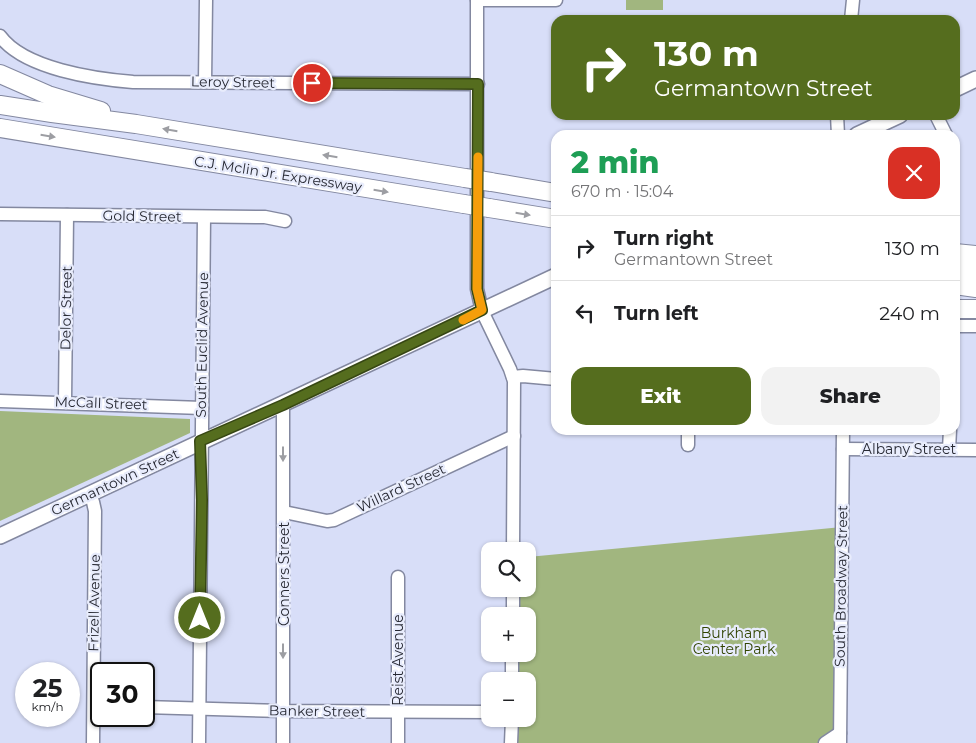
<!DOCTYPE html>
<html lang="en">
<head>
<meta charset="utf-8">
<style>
  body { margin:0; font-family:Montserrat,sans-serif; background:#f2f2f2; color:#202124; height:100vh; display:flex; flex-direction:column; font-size:19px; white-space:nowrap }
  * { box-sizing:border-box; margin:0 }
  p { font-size:16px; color:#757577 }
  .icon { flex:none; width:28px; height:28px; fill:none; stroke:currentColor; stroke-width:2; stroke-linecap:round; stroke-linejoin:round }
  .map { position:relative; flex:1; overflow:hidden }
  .details { position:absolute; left:551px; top:130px; width:409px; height:305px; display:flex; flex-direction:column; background:#fff; border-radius:15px; box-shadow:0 1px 4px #0004 }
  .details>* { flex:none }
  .hud { position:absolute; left:551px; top:15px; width:409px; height:105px; border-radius:15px; box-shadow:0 1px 4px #0004; background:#556d1e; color:#fff; overflow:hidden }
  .controls { position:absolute; left:481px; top:542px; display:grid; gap:10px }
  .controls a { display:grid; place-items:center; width:55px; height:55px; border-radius:10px; background:#fff; box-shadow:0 1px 4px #0004; font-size:25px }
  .speed { position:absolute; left:15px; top:662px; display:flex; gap:10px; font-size:25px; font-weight:700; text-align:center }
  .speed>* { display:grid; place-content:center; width:65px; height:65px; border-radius:50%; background:#fff; box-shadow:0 1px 4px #0004; line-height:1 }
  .speed small { font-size:12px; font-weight:400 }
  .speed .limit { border:2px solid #111; border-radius:8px; background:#fff; color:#111 }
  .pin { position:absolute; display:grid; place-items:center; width:42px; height:42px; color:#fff; margin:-21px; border:2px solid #fff; border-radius:50%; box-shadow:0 1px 5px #0007 }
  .me { position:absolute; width:55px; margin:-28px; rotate:0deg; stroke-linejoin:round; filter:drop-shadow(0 0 4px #0008) }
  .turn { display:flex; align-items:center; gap:18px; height:105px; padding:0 20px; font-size:22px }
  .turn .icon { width:65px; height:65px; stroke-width:2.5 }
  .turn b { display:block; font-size:35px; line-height:42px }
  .round { display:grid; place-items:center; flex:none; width:52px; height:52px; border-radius:15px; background:#f2f2f2 }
  .headline { display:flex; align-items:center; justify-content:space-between; height:85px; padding:0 20px }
  h1 { font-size:30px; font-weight:800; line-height:38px; color:#1e9e55 }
  .primary-button { display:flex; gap:10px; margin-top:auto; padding:10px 20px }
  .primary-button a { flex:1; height:58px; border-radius:15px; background:#556d1e; color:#fff; font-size:20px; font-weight:800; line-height:58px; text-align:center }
  .primary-button a+a { background:#f2f2f2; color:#202124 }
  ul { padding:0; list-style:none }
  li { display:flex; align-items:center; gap:15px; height:65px; padding:0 20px; border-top:1px solid #e0e0e0 }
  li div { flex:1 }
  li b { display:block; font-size:19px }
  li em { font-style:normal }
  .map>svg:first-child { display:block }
</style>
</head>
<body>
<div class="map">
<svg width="976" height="743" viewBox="0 0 976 743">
  <rect width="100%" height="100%" fill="#d8def8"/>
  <g fill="#a1b67f">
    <rect x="626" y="0" width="37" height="10"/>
    <polygon points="0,411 190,419 190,433 0,521"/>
    <polygon points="842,527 840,733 825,743 511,743 512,719 528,719 528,681 512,681 512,654 528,654 528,616 513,616 513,589 528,589 528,557"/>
  </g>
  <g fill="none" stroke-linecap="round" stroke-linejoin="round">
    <defs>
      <g id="minor">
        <polyline points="477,0 477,289 482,311 510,369 514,381 513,551"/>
        <polyline points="477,0 556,0"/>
        <polyline points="851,20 853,0"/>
        <path d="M0 36C24 69 95 79 133 82L478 84"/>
        <polyline points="205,82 206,0"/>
        <polyline points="837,115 838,135"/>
        <polyline points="936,115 946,135"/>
        <polyline points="0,214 265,217 285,221"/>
        <polyline points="955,326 976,326"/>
        <polyline points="513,377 523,376 556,379"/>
        <polyline points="0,401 202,408"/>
        <polyline points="65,402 67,215"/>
        <polyline points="283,405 283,743"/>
        <polyline points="688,445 688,430"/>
        <polyline points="843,449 976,450"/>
        <polyline points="949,449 950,430"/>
        <polyline points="90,495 93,502 95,511 93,743"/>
        <polyline points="284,512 327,521 334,520 514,436"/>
        <polyline points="513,616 513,589"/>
        <polyline points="512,654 512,681"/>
        <polyline points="144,707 283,711 490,712"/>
        <path d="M199 743C200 567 202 392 204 217"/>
        <polyline points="398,743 398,577"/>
        <polyline points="511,743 512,719"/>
        <polyline points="825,743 840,733"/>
        <polyline points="840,743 843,430"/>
      </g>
      <g id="major">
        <polyline points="955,89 976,79"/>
        <polyline points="857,135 900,115"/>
        <polyline points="0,536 556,276"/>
      </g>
      <g id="highway">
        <polyline points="0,74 48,95 101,111"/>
        <polyline points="0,105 52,113 136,124 465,178"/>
        <polyline points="0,128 464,204"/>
        <polyline points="491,182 556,193"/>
        <polyline points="489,208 556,219"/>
        <polyline points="955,253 976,255"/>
        <polyline points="955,269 976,271"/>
        <polyline points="955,285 976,288"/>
        <polyline points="955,309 976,309"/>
      </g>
    </defs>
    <use href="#minor" stroke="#8388a0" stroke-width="15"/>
    <use href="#major" stroke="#8388a0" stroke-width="18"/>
    <use href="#highway" stroke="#8388a0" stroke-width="20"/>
    <use href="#minor" stroke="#fff" stroke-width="12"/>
    <use href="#major" stroke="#fff" stroke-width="15"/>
    <use href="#highway" stroke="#fff" stroke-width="18"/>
    <defs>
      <g id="highway-bridge">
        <polyline points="465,178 491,182"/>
        <polyline points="464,204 489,208"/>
      </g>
    </defs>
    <use href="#highway-bridge" stroke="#8388a0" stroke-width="20" stroke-linecap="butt"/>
    <use href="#highway-bridge" stroke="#fff" stroke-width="18"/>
  </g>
  <defs><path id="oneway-solid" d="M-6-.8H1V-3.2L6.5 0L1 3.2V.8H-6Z" transform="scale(1.25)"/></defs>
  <g fill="#9d9ea3">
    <use href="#oneway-solid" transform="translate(170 130) rotate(-170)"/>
    <use href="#oneway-solid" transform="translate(48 136) rotate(9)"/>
    <use href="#oneway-solid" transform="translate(330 156) rotate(-171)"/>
    <use href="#oneway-solid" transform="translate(381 191) rotate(9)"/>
    <use href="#oneway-solid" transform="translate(523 214) rotate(9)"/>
    <use href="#oneway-solid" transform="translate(283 454) rotate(90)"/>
    <use href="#oneway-solid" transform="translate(283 651) rotate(90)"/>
  </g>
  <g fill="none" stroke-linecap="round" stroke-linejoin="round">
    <defs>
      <polyline id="route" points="200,618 202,500 200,441 283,405 482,310 477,289 478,84 312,83"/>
    </defs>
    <use href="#route" stroke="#374714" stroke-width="12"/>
    <use href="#route" stroke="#556d1e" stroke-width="9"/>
    <polyline stroke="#f59e0b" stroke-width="9" points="463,320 482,310 477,289 478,157"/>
  </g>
  <g text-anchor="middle" stroke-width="4.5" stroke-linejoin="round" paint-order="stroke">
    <g font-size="14" fill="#262832" stroke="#e8ecfc">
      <text transform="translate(233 82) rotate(1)" y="5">Leroy Street</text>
      <text transform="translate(278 174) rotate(9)" y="5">C.J. Mclin Jr. Expressway</text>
      <text transform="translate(142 216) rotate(1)" y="5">Gold Street</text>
      <text transform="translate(66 308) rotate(-89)" y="5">Delor Street</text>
      <text transform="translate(202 345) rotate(-89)" y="5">South Euclid Avenue</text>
      <text transform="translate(101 403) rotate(2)" y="5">McCall Street</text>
      <text x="909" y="454">Albany Street</text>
      <text transform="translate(115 482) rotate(-25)" y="5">Germantown Street</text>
      <text transform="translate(401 488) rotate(-25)" y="5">Willard Street</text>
      <text transform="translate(284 574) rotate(-90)" y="5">Conners Street</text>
      <text transform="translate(841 586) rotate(-89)" y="5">South Broadway Street</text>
      <text transform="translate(94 603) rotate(-89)" y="5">Frizell Avenue</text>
      <text transform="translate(398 660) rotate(-90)" y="5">Reist Avenue</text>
      <text transform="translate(317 711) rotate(1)" y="5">Banker Street</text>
    </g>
    <g font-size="14" fill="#314400" stroke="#e8ecfc">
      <text x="734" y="638">Burkham<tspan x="734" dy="16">Center Park</tspan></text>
    </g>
  </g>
</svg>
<div class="controls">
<a><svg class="icon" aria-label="search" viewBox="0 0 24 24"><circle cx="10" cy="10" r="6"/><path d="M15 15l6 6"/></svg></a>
<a>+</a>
<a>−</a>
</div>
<div class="speed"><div>25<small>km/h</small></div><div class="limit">30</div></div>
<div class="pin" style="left:312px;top:83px;background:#d93025"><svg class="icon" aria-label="arrive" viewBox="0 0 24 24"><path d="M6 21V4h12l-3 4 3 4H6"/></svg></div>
<svg class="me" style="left:200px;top:618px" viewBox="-20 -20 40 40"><circle r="17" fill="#556d1e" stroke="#fff" stroke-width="3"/><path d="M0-11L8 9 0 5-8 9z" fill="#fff"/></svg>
<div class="hud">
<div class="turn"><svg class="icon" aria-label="right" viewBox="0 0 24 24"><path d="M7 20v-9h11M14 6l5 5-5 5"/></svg><div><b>130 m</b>Germantown Street</div></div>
</div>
<section class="details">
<div class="headline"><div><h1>2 min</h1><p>670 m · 15:04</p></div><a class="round" style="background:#d93025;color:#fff"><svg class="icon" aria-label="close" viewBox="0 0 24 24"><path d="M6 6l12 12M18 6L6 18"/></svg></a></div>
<ul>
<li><svg class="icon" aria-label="right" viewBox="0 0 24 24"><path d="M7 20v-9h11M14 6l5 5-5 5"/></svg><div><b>Turn right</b><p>Germantown Street</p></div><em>130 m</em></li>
<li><svg class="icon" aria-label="left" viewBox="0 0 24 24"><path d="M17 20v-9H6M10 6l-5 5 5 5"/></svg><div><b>Turn left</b></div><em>240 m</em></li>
</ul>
<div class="primary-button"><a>Exit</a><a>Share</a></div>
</section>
</div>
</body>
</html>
